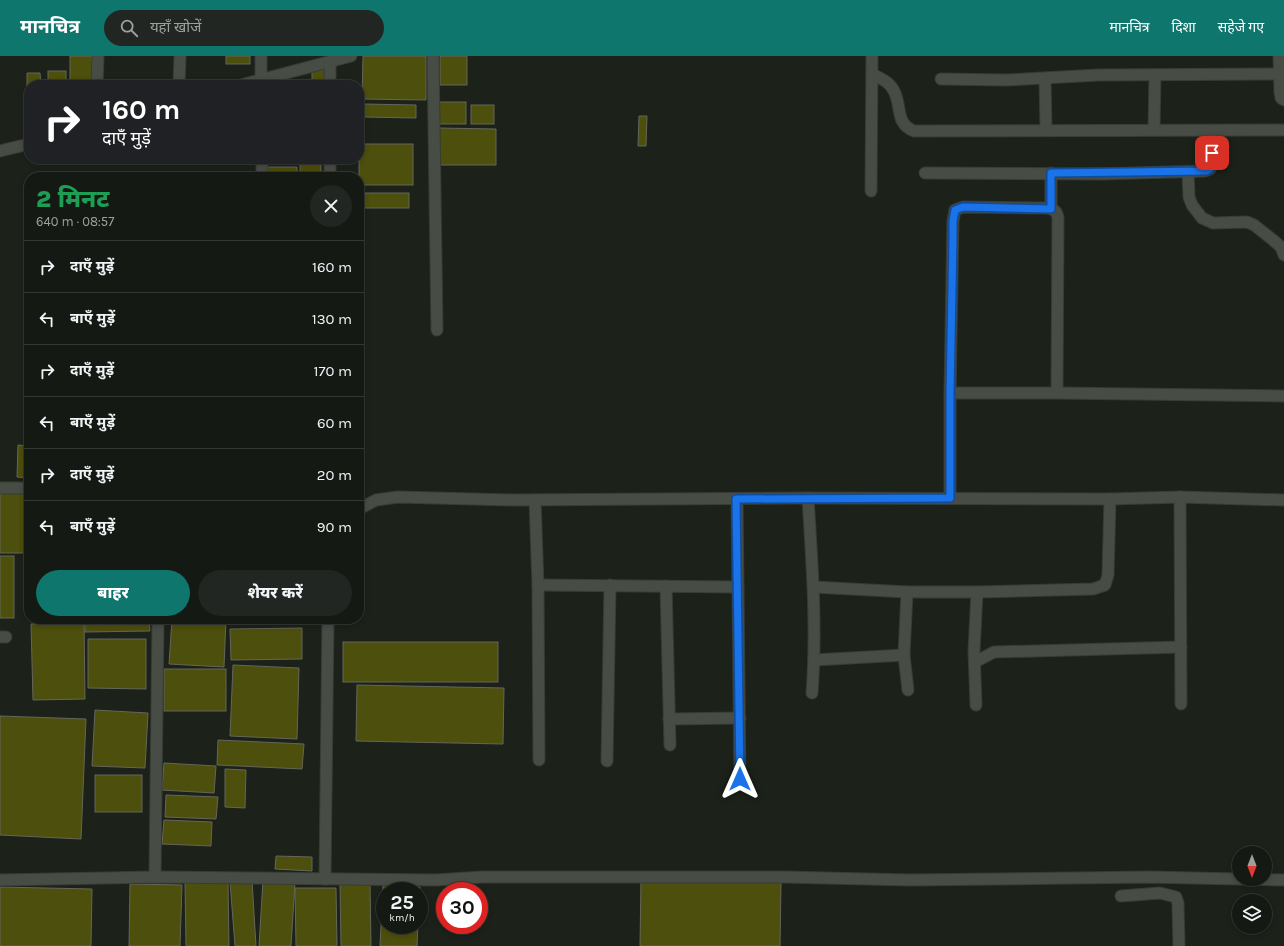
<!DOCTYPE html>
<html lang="hi">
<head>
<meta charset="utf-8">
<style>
  body { margin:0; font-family:Karla,"Noto Sans Devanagari",sans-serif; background:#222622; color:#f1f3f6; height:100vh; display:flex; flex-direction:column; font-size:15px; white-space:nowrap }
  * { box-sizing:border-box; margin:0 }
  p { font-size:13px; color:#9da0a0 }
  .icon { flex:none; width:22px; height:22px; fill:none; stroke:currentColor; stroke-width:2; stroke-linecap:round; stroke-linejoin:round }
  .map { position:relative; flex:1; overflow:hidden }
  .drawer { position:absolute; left:24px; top:116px; width:340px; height:452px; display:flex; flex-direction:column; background:#151914; border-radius:16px; box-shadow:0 2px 6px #0003,0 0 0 1px #343834 }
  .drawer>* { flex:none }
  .top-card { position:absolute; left:24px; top:24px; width:340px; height:84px; border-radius:16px; box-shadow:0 2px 6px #0003,0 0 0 1px #343834; background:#202124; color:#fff; overflow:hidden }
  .needle { width:26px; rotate:180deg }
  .tools { position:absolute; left:1232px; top:790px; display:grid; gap:8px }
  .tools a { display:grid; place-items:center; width:40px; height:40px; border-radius:50%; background:#151914; box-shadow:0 2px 6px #0003,0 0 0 1px #343834; font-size:20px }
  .speed { position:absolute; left:376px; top:826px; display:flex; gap:8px; font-size:20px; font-weight:700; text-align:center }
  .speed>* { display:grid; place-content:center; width:52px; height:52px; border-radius:50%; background:#151914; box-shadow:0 2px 6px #0003,0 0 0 1px #343834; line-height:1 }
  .speed small { font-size:10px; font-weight:400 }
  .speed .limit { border:6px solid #d22; background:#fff; color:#111 }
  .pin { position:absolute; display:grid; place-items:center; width:34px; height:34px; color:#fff; margin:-17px; border-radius:8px; box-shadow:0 2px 6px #0006 }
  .me { position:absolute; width:44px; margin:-22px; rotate:0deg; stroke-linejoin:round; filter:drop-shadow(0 0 3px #0008) }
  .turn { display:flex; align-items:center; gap:14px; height:84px; padding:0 12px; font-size:18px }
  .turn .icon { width:52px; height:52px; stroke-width:2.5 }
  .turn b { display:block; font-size:28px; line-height:34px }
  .round { display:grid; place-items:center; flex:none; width:42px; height:42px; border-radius:21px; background:#222622 }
  .head { display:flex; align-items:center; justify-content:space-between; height:68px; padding:0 12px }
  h1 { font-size:24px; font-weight:800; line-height:30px; color:#1e9e55 }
  .cta { display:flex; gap:8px; margin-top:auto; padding:8px 12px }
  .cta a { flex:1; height:46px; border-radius:24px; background:#0f766e; color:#fff; font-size:16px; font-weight:800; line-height:46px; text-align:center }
  .cta a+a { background:#222622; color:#f1f3f6 }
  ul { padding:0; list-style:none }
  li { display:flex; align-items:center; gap:12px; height:52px; padding:0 12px; border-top:1px solid #343834 }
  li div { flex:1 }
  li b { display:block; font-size:15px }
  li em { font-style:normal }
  header { display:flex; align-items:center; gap:24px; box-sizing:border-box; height:56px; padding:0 20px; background:#0f766e; color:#fff }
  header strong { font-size:19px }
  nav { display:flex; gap:22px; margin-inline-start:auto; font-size:14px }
  .search { width:280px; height:36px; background:#222622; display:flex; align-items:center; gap:10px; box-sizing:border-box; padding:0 14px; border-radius:22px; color:#9da0a0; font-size:15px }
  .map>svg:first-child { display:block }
</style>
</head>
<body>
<header>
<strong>मानचित्र</strong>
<div class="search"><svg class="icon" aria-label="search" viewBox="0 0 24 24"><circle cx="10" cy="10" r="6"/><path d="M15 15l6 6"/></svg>यहाँ खोजें</div>
<nav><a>मानचित्र</a><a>दिशा</a><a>सहेजे गए</a></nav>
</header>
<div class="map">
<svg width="1284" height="890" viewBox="0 0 1284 890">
  <rect width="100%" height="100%" fill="#1c211a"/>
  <g fill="#4d4f0d" stroke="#65665b">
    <rect x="70" y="0" width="22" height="29"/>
    <rect x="226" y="0" width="24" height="8"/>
    <polygon points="363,0 426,0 426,44 362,43"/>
    <rect x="440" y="0" width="27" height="29"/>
    <polygon points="312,13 325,14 325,29 312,29"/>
    <rect x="48" y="15" width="18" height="14"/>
    <polygon points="27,17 40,17 41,29 29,29 29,71 27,71"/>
    <rect x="274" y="27" width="19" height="2"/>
    <rect x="436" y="46" width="30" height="22"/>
    <polygon points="364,48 416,49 416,62 364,61"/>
    <rect x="471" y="49" width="23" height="19"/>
    <polygon points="639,60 647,60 646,90 638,90"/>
    <polygon points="439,72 496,73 496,109 439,109"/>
    <rect x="359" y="88" width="54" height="41"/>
    <rect x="300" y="103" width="21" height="16"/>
    <polygon points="267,111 297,111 297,121 266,121"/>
    <rect x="360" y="137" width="49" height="15"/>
    <rect x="359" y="161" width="4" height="21"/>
    <polygon points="18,389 29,390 29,422 17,421"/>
    <rect x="0" y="435" width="28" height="62"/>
    <rect x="0" y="500" width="14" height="62"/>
    <polygon points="85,563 149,563 150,575 85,576"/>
    <polygon points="172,563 226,563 224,611 169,608"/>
    <rect x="242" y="563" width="32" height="5"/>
    <polygon points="84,567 85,643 33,644 31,568"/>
    <polygon points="302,572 302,603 231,604 230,573"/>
    <polygon points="88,583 146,583 146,633 88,632"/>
    <rect x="343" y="586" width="155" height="40"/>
    <polygon points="233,609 299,612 297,683 230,680"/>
    <rect x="164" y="613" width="62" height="42"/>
    <polygon points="357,629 504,632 503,688 356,685"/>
    <polygon points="95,654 148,657 145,712 92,710"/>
    <polygon points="0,660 86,663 81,783 0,779"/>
    <polygon points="218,684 304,688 302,713 217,709"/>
    <polygon points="164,707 216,710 214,737 162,734"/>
    <polygon points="225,713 246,714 245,752 225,751"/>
    <rect x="95" y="719" width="47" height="37"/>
    <polygon points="166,739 218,741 216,763 165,761"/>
    <polygon points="164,764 212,766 211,790 162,788"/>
    <polygon points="276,800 312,801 312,815 275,813"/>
    <polygon points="641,822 781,826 780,890 640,890"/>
    <polygon points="252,824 256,890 235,890 230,826"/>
    <polygon points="263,824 295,826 291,890 259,890"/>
    <polygon points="185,827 228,827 229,890 186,890"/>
    <polygon points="370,827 371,890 341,890 340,828"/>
    <polygon points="130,828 182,829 180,890 129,890"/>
    <polygon points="383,829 420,831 419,847 419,835 385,835 385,869 418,869 417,890 380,890"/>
    <polygon points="0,831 92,833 91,890 0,890"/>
    <polygon points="295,832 336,832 337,890 296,890"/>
  </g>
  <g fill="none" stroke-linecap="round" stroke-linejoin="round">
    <defs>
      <g id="minor">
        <polyline points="433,0 437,274"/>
        <polyline points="1279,0 1280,36 1281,42 1284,44"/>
        <path d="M872 18C880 22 890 26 894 35 902 50 895 68 914 75L1284 74"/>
        <polyline points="1045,22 1046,74"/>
        <polyline points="941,23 1007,24 1098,19 1279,18"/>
        <polyline points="97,29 98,0"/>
        <polyline points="179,29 180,0"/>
        <polyline points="241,29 351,0"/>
        <polyline points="261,29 261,0"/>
        <polyline points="330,29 330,6"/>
        <polyline points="1154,74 1155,19"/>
        <polyline points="0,95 29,88"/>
        <polyline points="262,103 262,121"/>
        <polyline points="1188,116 1189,141 1192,149 1202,162 1213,167 1247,166 1254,169 1273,184 1281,191 1284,199"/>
        <polyline points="925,117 1101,118 1205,115 1210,113 1211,111 1212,75"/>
        <polyline points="1051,117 1051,153"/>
        <polyline points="330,121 330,103"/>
        <polyline points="871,135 872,0"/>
        <polyline points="950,337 1057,337 1284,340"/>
        <polyline points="0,432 29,432"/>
        <polyline points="1180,441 1181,648"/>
        <path d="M808 442C812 507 817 571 812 637"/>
        <path d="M950 442V337L953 165 955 154 963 151 1047 152C1054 153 1057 155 1058 162L1057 337"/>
        <polyline points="737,443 740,723"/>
        <polyline points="535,444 538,529 539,704"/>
        <polyline points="359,453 376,444 398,441 514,444 808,442 1110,443 1180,441 1284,444"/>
        <polyline points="538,529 738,531"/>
        <polyline points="666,530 670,689"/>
        <polyline points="814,531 907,536 977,536 1093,533 1105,529 1108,519 1110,443"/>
        <polyline points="907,536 904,599 908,634"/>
        <polyline points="0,581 6,581"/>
        <polyline points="814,604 904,599"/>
        <polyline points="975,606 994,596 1181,591"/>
        <polyline points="976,649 974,595 977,536"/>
        <polyline points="669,663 740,662"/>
        <polyline points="607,705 610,529"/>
        <polyline points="155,821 158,563"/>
        <polyline points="325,823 328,563"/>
        <polyline points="1239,823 1284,824"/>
        <polyline points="0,824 155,821 436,824 482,821 784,821 910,824 1149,821 1239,823"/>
        <polyline points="1121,840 1160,837 1176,841 1178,847 1179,890"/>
      </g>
    </defs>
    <use href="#minor" stroke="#373c36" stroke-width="13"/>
    <use href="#minor" stroke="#474d45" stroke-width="11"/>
  </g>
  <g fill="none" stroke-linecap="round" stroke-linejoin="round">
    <defs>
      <polyline id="route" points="740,723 736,443 950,442 950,337 953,181 953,165 955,154 963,151 1051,153 1051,117 1206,115 1210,113 1212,97"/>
    </defs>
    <use href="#route" stroke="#114b97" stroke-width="10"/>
    <use href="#route" stroke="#1a73e8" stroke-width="7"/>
  </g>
</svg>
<div class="tools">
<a><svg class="needle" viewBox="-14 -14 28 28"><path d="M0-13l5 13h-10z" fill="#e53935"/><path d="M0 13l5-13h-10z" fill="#9da0a0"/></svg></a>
<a><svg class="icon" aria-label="layers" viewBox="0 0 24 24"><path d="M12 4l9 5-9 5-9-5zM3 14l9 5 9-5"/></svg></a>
</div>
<div class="speed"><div>25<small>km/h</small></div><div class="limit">30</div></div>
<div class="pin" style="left:1212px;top:97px;background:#d93025"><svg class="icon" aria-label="arrive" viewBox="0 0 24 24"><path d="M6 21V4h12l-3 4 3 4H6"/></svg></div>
<svg class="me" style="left:740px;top:723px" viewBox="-20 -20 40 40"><path d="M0-17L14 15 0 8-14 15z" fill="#1a73e8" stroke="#fff" stroke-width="4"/></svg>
<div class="top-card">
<div class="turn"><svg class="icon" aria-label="right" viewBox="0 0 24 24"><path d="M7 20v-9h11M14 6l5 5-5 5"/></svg><div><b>160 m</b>दाएँ मुड़ें</div></div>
</div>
<section class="drawer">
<div class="head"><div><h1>2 मिनट</h1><p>640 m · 08:57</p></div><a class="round"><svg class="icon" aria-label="close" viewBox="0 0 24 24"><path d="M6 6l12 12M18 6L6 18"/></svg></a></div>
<ul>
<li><svg class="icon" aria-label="right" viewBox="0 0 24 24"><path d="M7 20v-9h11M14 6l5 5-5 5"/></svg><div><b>दाएँ मुड़ें</b></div><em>160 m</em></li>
<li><svg class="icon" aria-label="left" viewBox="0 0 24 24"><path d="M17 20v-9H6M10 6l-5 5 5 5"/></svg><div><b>बाएँ मुड़ें</b></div><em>130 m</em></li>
<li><svg class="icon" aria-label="right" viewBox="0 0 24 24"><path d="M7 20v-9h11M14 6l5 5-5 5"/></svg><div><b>दाएँ मुड़ें</b></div><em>170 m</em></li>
<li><svg class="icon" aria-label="left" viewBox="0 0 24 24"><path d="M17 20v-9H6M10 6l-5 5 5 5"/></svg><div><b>बाएँ मुड़ें</b></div><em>60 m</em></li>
<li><svg class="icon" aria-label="right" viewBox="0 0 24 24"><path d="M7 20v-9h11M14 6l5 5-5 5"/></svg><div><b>दाएँ मुड़ें</b></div><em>20 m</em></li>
<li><svg class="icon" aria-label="left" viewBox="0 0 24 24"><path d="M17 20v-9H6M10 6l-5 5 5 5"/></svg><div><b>बाएँ मुड़ें</b></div><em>90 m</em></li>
</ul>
<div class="cta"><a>बाहर</a><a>शेयर करें</a></div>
</section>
</div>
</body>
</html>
